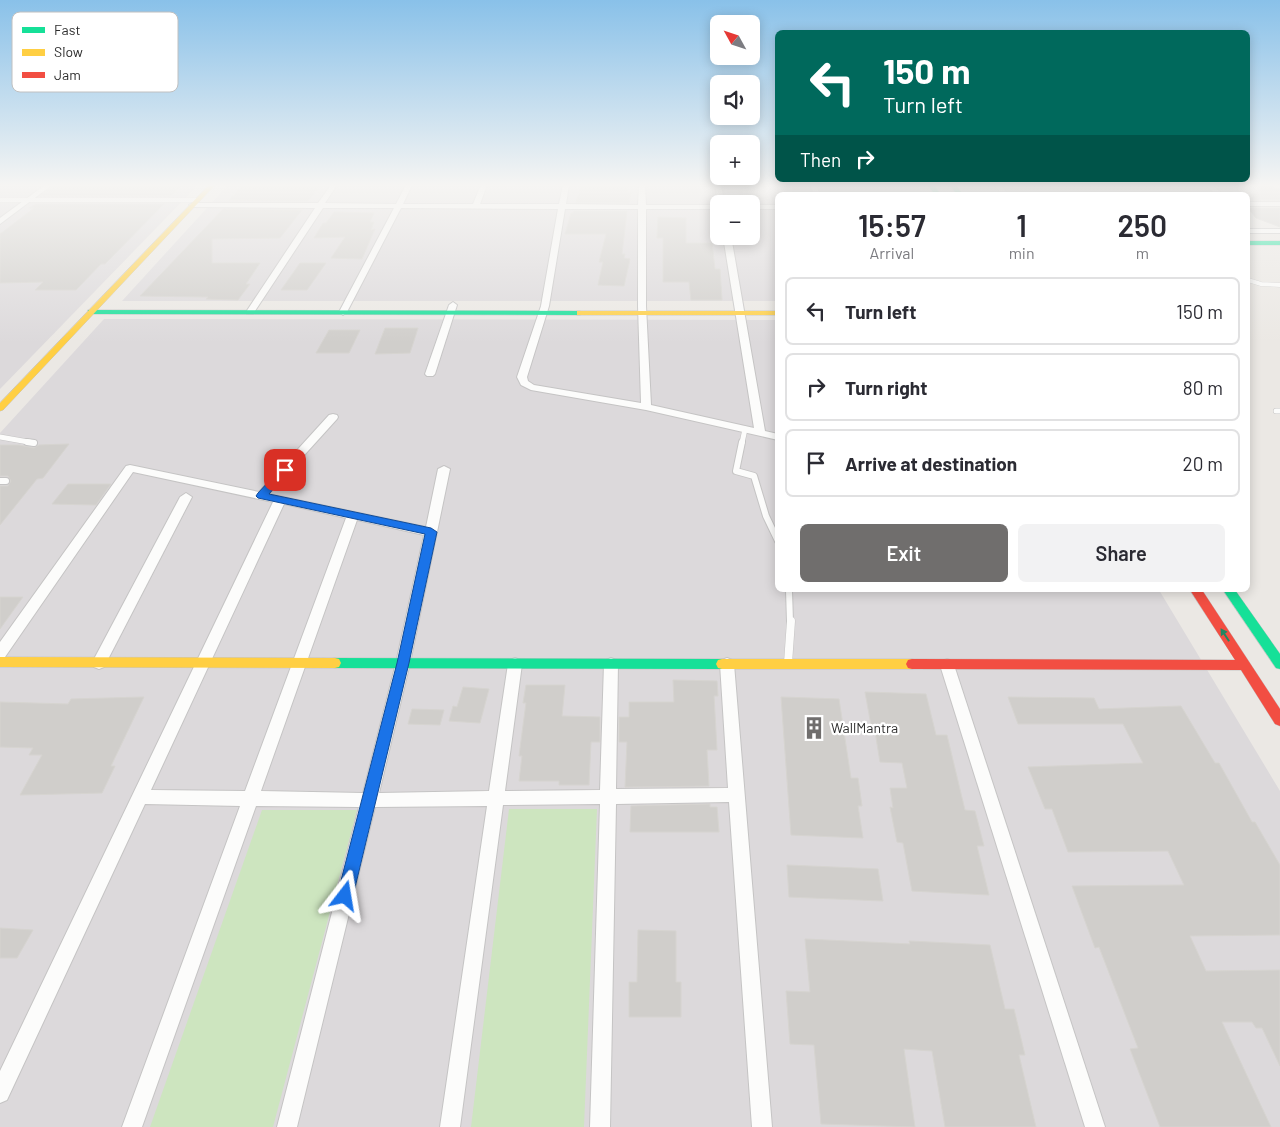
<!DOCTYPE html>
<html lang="en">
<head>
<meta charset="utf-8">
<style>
  body { margin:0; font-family:Barlow,sans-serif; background:#f2f2f3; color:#2b2b33; height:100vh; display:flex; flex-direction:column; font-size:19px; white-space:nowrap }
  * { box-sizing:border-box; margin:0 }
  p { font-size:16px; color:#7c7c81 }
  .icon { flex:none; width:28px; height:28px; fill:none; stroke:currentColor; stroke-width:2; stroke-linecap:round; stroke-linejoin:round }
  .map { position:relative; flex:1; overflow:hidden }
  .side { position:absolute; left:775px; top:192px; width:475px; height:400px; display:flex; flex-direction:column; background:#fff; border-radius:8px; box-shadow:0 2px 12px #0003 }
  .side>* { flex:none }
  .banner { position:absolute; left:775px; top:30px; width:475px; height:152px; border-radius:8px; box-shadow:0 2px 12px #0003; background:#00695c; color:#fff; overflow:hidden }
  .needle { width:32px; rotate:310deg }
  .tools { position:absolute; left:710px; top:15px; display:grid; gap:10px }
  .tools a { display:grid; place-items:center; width:50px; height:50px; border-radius:8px; background:#fff; box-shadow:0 2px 12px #0003; font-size:25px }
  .pin { position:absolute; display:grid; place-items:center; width:42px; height:42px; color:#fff; margin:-21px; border-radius:10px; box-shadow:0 2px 8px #0006 }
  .me { position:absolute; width:55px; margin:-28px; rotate:14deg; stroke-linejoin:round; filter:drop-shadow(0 0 4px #0008) }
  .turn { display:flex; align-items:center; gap:18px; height:105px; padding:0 25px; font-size:22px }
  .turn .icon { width:65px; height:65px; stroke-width:2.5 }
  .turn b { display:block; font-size:35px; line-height:42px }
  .then { display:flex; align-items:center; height:48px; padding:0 25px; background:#0003; gap:10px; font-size:19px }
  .eta { display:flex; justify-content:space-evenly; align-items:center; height:85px; text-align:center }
  .eta b { font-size:30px; font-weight:600; line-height:35px }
  .cta { display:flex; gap:10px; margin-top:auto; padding:10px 25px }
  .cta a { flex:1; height:58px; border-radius:8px; background:#706e6d; color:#fff; font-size:20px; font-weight:600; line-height:58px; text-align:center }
  .cta a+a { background:#f2f2f3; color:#2b2b33 }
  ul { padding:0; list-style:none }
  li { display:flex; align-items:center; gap:15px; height:68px; margin:0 10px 8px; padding:0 15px; border:2px solid #e1e1e2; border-radius:8px }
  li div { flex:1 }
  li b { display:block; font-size:19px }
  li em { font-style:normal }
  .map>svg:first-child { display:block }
</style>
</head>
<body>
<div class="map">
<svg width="1280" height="1127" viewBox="0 0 1280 1127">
  <rect width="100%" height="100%" fill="#ebe8e4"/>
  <g fill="#dcd9db" fill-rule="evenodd">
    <polygon points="0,185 198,185 0,389"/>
    <path d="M228 185H918L924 195H778L777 301H122ZM719 204H751V236H719Z"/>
    <polygon points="104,319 777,320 778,590 1159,590 1280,791 1280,1127 0,1127 0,433"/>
  </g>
  <g fill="#cde5bf">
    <polygon points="509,809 597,809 584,1127 471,1127"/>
    <polygon points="262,810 357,810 273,1127 150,1127"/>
  </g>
  <g fill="#d0cecb" stroke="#d6d4d0">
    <polygon points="54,185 182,185 171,196 40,196"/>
    <polygon points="243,185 318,185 317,187 319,187 308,201 229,200"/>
    <polygon points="582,185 629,185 627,193 631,193 629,203 576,202"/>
    <polygon points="737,185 765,185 768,200 739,199"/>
    <polygon points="1248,185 1264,185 1280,189 1280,200 1248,200"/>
    <polygon points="36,204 164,204 109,260 105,264 101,264 76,290 35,290 43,282 0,283 0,234 34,208 29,208"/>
    <polygon points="1248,208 1280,208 1280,227 1256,218"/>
    <polygon points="223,209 302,210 280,238 212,239 212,263 260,263 246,284 250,284 238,300 206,299 208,297 140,296"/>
    <polygon points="574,211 627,211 622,254 625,254 624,258 630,259 624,286 598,285 603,262 599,262 606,234 565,234 571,213 573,213"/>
    <polygon points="334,212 374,213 370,222 374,222 371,230 375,229 362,259 331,258 345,237 314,238 323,223 326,223"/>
    <polygon points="658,217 686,218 686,243 712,243 715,269 720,269 722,300 691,300 689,282 663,282 663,238 657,238"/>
    <polygon points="300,263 326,263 307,290 281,290"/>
    <polygon points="385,328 418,328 410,353 375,354"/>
    <polygon points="329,330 360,330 349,353 316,353"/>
    <polygon points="69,444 43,478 37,479 0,525 0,486 8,486 11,481 8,476 0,476 0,445 19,445 34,448 39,445"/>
    <polygon points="68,484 111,484 96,505 52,504"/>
    <polygon points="0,597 23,597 0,629"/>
    <polygon points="673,680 717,681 718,696 714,696 717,750 707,750 709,786 625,787 627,742 619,742 619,717 629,717 629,702 674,702"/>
    <polygon points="526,685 565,685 562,716 600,717 600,742 591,742 589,785 559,785 559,781 519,781 522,756 519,756 526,703 523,703"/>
    <polygon points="463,687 489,689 480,723 449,721 453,706 457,707"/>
    <polygon points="865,692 926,694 936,735 947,735 965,810 975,811 984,846 977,846 989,895 912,891 903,843 897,842 890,807 893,808 890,788 907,788 902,763 880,762 874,725 871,725"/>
    <polygon points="144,697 111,766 115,766 102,793 20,795 42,755 29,755 33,748 0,747 0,702 68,704 71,699"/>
    <polygon points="781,697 839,699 851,778 858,778 862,806 858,806 863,838 791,835"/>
    <polygon points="1008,697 1094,698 1099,709 1181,706 1215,763 1219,763 1252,822 1255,822 1280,865 1280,935 1190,936 1206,971 1280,970 1280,1066 1262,1028 1256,1028 1252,1022 1222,1022 1271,1127 1160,1127 1130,1049 1138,1048 1099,947 1095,948 1072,886 1184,885 1168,851 1068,852 1052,809 1045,809 1028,767 1143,763 1123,724 1018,724"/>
    <polygon points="412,709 444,710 440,725 408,724"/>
    <polygon points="710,804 710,807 717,807 719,832 630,832 631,806"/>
    <polygon points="787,865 878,869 883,901 789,897"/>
    <polygon points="0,928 33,930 17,958 0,958"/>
    <polygon points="638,930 676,931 676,982 681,982 681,1017 629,1017 629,982 637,982"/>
    <polygon points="805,939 910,944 909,941 990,945 1005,1009 1014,1009 1025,1055 1019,1055 1036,1127 945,1127 932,1051 904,1049 915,1127 821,1124 814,1045 790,1044 786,991 810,992"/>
  </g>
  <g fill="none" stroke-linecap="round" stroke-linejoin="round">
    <defs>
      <g id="lane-far3">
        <polyline points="0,200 197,200"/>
        <polyline points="1248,280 1261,284 1280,285"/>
      </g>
      <g id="lane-far2">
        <polyline points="1276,411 1280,411"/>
        <polyline points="0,437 34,443"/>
        <polyline points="742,443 745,429"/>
      </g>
      <g id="lane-far1">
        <polyline points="27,442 34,443"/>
        <polyline points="742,442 736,471 754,476 766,516 778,541"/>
        <polyline points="0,481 6,481"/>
        <polyline points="789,590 790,622"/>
      </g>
      <polyline id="lane" points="788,663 791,621"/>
      <g id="street">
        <polygon points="45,185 52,185 0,224 0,218"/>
        <path d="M331 185H337L325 203 396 204 406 185H412L403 204H473L481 185H487L480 204H559L563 185H569L566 204 638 205 639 185H645L646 205H718L715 185H721L725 204H719V209H646V306L651 405 754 428 723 236H731L765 431 778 434V440L646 410 531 390 521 385 517 377 541 306 558 209 401 208 347 312 343 315 339 312 394 208H323L253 314H247L246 312 315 208 193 207 189 205 193 203H318ZM565 209H638V306L641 403 534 385 528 381 527 377 549 306Z"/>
        <polygon points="810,185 816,185 820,195 814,195"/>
        <polygon points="995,185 1001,185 1009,195 1002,195"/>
        <polygon points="1205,185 1212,185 1224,195 1217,195"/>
        <rect x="1248" y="202" width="32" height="4"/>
        <rect x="751" y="205" width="27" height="4"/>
        <rect x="1248" y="229" width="32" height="4"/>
        <polygon points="453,302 457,305 435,374 433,376 427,376 425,374 449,305"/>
        <path d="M333 414 337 415 338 417 337 419 269 494 426 527 438 469 444 466 450 469 410 663 379 793 489 791 508 664 510 660 515 658 520 660 522 664 505 791 600 790 604 664 606 660 611 658 616 660 618 664 616 789 728 788 720 664 722 660 727 658 732 660 734 664 772 1127H752L729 802 616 804 610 1127H590L600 804 503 805 460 1127H440L487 806 375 807 297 1127H277L359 807 256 806 142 1127H122L240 806 145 804 7 1100 0 1103V1071L273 502 133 472 5 657 0 658V642L126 466 130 465 259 492 329 415ZM284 504 346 518 245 791 151 790ZM357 520 424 535 396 663 363 793 261 791Z"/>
        <polygon points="186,493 192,497 104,667 99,669 94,667 92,663 94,659 180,497"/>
        <polygon points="947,659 952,661 954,665 1105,1127 1085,1127 940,665 942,661"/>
      </g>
      <g id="fast">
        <polygon points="928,185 934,185 941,195 935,195"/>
        <polygon points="950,185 956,185 963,195 957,195"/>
        <rect x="1248" y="241" width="32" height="4"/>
        <polygon points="88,310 580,311 584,313 580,315 91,314 88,314"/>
        <polygon points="1223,590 1235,590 1280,654 1280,669 1276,668"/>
        <polygon points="335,658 722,659 726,660 728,664 726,668 722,669 335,668 331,667 329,663 331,659"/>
      </g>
      <g id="slow">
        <polygon points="209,185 215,185 3,410 0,411 0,403"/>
        <rect x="577" y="311" width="201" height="4"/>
        <polygon points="0,657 335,658 339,659 341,663 339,667 335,668 0,667"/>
        <polygon points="722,659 912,659 916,660 918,664 916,668 912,669 722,669 718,668 716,664 718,660"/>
      </g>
      <polygon id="jam" points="1190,590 1202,590 1280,709 1280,726 1275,724 1241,670 912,669 908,668 906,664 908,660 912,659 1235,660"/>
    </defs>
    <use href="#lane-far3" stroke="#c5c4c4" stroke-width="4.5"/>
    <use href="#lane-far2" stroke="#c5c4c4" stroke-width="6"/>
    <use href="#lane-far1" stroke="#c5c4c4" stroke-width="8"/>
    <use href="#lane" stroke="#c5c4c4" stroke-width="9"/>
    <use href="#street" stroke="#c5c4c4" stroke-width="2"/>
    <use href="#fast" stroke="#c5c4c4" stroke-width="1"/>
    <use href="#slow" stroke="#c5c4c4" stroke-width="1"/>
    <use href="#jam" stroke="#c5c4c4" stroke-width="1"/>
    <use href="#lane-far3" stroke="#fcfcfb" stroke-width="4"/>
    <use href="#lane-far2" stroke="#fcfcfb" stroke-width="5"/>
    <use href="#lane-far1" stroke="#fcfcfb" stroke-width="6"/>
    <use href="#lane" stroke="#fcfcfb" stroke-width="8"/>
    <use href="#street" fill="#fcfcfb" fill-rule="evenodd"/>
    <use href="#fast" fill="#16e098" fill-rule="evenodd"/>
    <use href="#slow" fill="#ffcf43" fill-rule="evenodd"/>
    <use href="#jam" fill="#f24e42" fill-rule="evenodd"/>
  </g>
  <defs><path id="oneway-solid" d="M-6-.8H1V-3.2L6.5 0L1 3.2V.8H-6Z" transform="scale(1.25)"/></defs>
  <use fill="#228662" href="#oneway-solid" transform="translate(1225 635) rotate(-123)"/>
  <linearGradient id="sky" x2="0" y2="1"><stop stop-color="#89c1e9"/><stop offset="0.54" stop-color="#f6f5f3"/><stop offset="1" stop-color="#f6f5f3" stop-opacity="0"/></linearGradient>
  <rect width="1280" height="343" fill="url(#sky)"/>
  <polygon fill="#1a73e8" stroke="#114b97" points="285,466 290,470 269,494 431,528 437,532 409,663 353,896 350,902 345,904 339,902 337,896 397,663 425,534 258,498 256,496 258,493 282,467"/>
  <defs>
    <symbol id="building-bare" viewBox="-9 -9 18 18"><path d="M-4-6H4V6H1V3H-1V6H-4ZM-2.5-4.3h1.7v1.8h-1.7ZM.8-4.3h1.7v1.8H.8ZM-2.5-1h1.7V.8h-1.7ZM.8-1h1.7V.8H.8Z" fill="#706e6d" stroke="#fff" stroke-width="2.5" paint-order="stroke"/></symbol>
  </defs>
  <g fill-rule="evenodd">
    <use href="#building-bare" x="798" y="712" width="32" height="32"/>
  </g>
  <g text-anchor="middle" stroke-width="4.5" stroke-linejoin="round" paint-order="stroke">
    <g font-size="14" fill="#2d2d2d" stroke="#fff" text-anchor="start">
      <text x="831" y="733">WallMantra</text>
    </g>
  </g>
  <rect x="12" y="12" width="166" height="80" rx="8" fill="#fff" stroke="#c0c0c0" stroke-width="1"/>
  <rect x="22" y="27" width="23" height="6" fill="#16e098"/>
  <rect x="22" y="49" width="23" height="7" fill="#ffcf43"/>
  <rect x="22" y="72" width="23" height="6" fill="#f24e42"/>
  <g font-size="14" fill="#2d2d2d">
    <text x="54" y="35">Fast</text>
    <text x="54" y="57">Slow</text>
    <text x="54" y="80">Jam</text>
  </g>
</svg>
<div class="tools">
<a><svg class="needle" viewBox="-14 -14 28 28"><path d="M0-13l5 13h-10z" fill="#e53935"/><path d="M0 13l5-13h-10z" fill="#7c7c81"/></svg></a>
<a><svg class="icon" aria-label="sound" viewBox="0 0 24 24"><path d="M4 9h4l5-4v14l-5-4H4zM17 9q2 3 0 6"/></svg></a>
<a>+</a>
<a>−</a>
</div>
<div class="pin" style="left:285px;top:470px;background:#d93025"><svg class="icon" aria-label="arrive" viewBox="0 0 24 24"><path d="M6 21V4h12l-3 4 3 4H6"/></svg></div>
<svg class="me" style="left:345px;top:896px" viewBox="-20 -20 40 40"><path d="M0-17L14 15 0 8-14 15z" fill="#1a73e8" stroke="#fff" stroke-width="4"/></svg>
<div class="banner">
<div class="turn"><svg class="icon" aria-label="left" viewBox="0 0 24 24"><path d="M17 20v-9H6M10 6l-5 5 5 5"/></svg><div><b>150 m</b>Turn left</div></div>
<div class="then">Then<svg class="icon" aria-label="right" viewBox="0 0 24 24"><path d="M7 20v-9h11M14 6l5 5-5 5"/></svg></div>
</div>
<section class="side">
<div class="eta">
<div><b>15:57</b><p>Arrival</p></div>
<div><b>1</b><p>min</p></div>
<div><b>250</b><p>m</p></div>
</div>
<ul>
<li><svg class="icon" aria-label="left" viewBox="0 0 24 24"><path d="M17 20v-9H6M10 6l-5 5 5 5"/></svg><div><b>Turn left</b></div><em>150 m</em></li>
<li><svg class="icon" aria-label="right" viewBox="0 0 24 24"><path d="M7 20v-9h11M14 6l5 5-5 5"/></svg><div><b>Turn right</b></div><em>80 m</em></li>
<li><svg class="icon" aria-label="arrive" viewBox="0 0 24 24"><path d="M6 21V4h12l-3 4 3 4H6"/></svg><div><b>Arrive at destination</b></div><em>20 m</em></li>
</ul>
<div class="cta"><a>Exit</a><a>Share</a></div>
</section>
</div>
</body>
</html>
